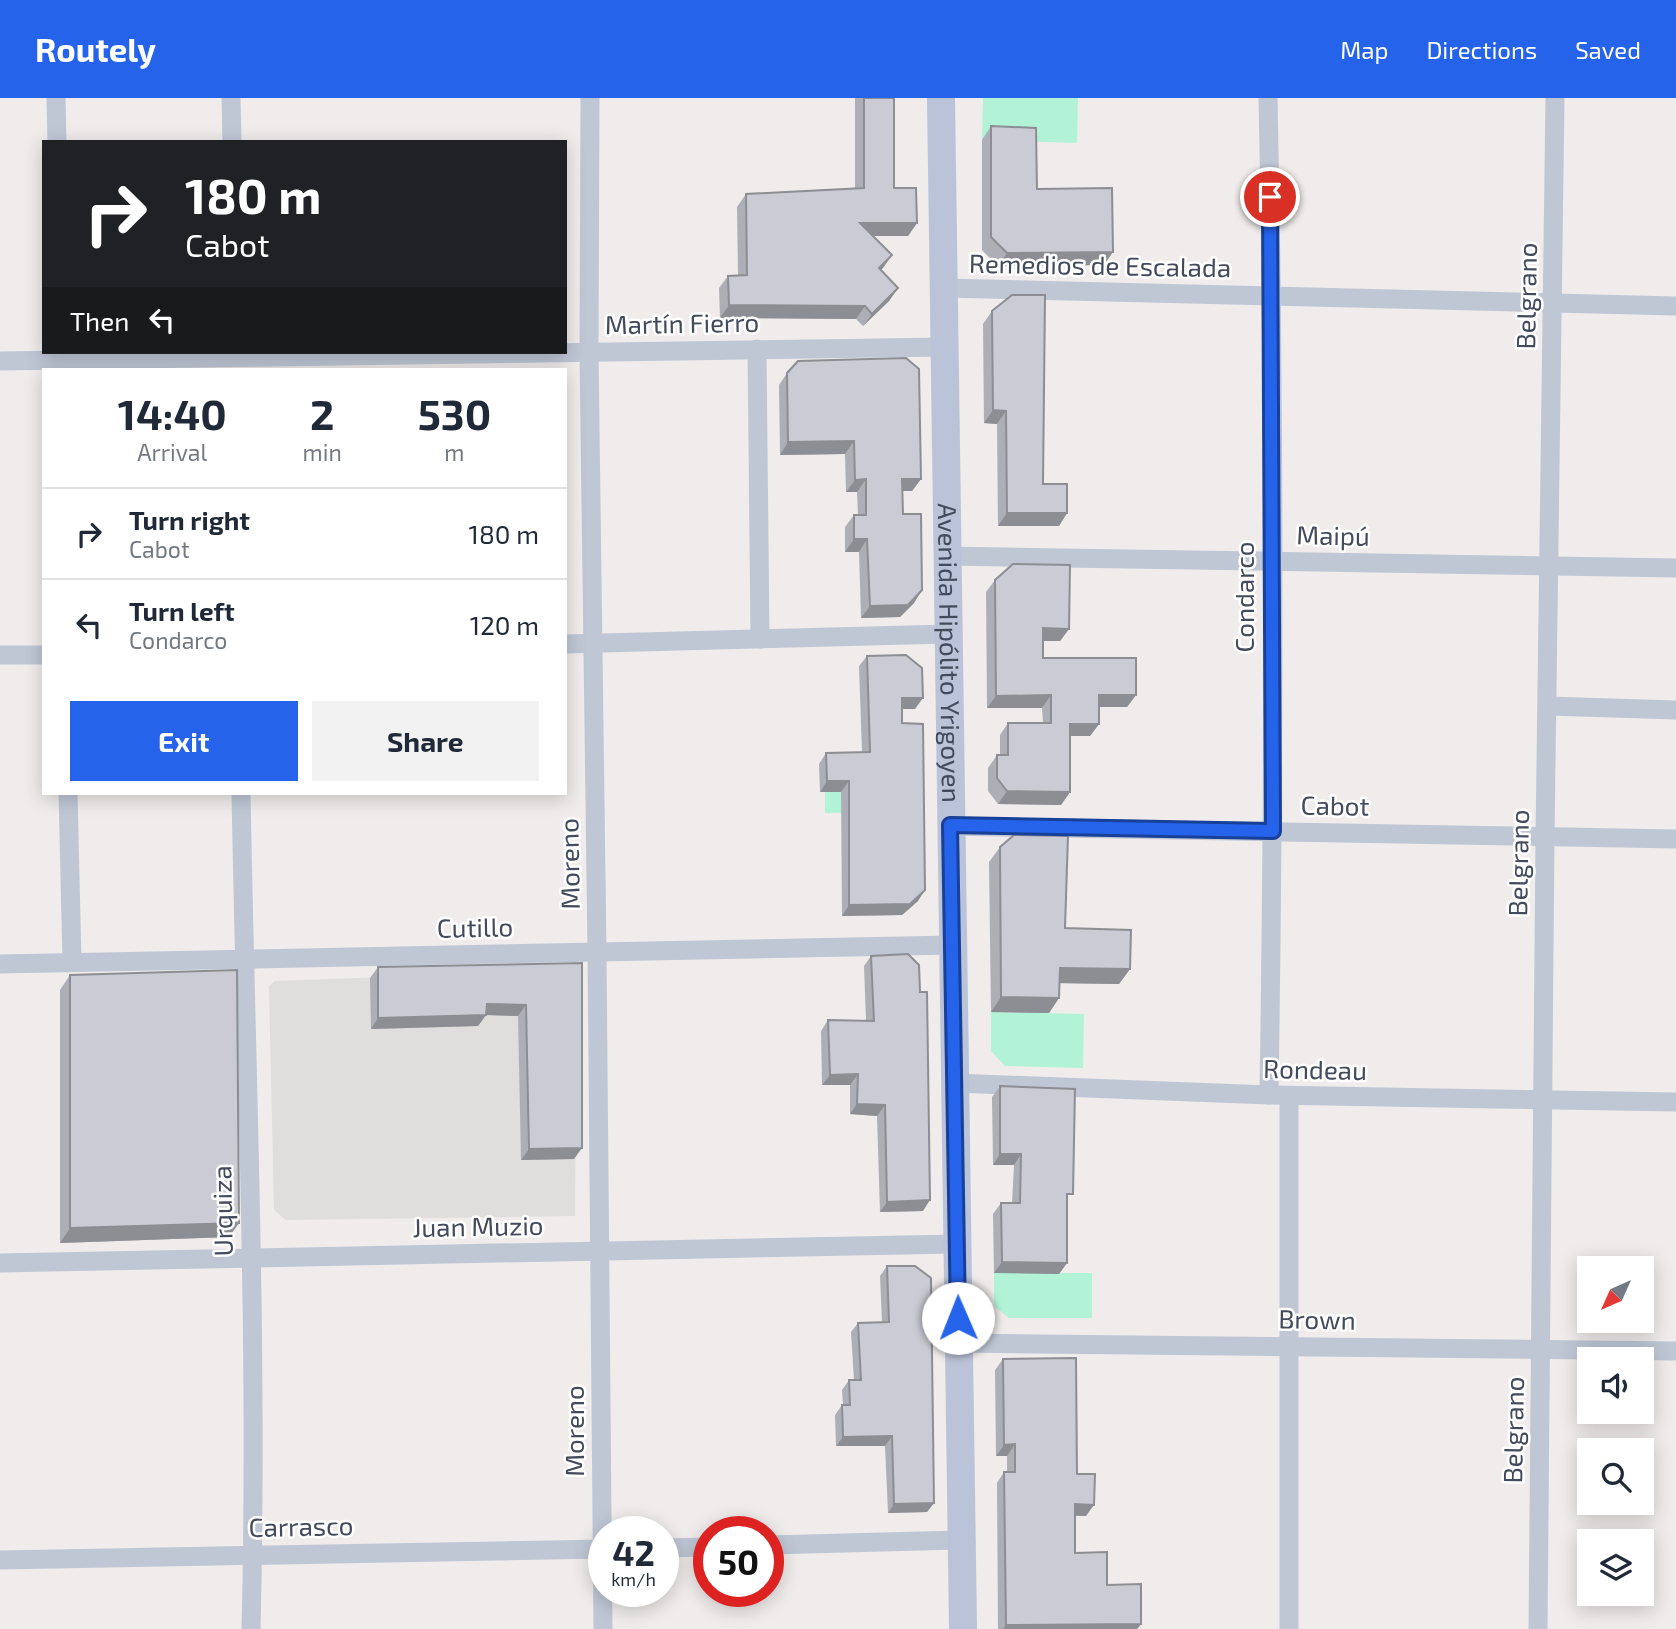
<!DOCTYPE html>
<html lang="en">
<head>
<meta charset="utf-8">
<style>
  body { margin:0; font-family:"Exo 2",sans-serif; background:#f2f2f3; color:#1f2937; height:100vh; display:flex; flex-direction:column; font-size:26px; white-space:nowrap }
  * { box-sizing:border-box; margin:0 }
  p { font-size:23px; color:#747a83 }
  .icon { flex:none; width:38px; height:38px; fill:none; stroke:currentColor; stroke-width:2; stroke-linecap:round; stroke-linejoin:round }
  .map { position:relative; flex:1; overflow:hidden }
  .side { position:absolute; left:42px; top:270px; width:525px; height:427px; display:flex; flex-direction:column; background:#fff; border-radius:0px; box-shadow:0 4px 18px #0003 }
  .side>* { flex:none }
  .top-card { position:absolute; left:42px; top:42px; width:525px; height:214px; border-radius:0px; box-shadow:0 4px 18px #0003; background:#202124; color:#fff; overflow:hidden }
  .needle { width:46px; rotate:225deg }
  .tools { position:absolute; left:1577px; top:1158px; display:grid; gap:14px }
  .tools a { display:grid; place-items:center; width:77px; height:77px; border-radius:0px; background:#fff; box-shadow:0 4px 18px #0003; font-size:35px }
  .speed { position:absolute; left:588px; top:1418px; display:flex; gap:14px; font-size:35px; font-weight:700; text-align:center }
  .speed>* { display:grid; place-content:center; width:91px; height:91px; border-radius:50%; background:#fff; box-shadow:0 4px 18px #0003; line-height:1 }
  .speed small { font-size:18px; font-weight:400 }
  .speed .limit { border:10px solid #d22; background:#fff; color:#111 }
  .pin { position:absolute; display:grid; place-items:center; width:60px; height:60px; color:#fff; margin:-30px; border:4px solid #fff; border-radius:50%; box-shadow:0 2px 7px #0007 }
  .me { position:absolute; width:77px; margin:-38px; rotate:359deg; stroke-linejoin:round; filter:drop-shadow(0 0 5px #0008) }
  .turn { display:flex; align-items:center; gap:24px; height:147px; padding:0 28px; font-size:32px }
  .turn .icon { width:91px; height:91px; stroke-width:2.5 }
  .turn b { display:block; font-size:49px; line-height:60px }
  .then { display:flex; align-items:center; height:66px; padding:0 28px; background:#0003; gap:14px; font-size:26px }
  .eta { display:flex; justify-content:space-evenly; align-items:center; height:119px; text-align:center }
  .eta b { font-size:42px; font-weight:700; line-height:49px }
  .button { display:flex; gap:14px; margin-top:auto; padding:14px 28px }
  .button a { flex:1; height:80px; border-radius:0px; background:#2563eb; color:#fff; font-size:28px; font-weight:700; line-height:80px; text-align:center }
  .button a+a { background:#f2f2f3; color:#1f2937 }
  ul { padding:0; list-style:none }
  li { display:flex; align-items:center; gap:21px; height:91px; padding:0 28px; border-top:2px solid #e0e1e3 }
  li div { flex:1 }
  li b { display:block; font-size:26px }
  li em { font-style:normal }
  header { display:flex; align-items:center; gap:42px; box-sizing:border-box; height:98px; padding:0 35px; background:#2563eb; color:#fff }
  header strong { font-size:33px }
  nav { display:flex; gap:38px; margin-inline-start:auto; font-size:24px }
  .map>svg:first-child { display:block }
</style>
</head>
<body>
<header>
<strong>Routely</strong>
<nav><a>Map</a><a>Directions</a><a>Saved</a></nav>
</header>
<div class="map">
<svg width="1676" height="1531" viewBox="0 0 1676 1531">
  <rect width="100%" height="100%" fill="#efeceb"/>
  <polygon fill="#e0dddd" points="577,872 575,1118 286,1122 274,1112 269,888 275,883"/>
  <g fill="#b2f3d8">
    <polygon points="983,0 1078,0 1077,45 982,42"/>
    <polygon points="916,693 917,714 825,715 825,694"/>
    <polygon points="991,914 1084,916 1083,970 1005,968 991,953"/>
    <polygon points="994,1175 1092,1175 1092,1220 1009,1220 994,1208"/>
  </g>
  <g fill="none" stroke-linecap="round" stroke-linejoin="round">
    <g stroke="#bfc7d5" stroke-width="19">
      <polyline points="56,0 57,44"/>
      <polyline points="231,0 232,44"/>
      <polyline points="590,0 589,254 597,854 603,1531"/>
      <path d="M1268 0C1275 332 1274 665 1269 997"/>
      <polyline points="944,190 1676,208"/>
      <polyline points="757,251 760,541"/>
      <polyline points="0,263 944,249"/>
      <polyline points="947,458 1676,470"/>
      <polyline points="565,546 948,536"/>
      <polyline points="0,557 44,557"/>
      <polyline points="1548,608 1676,612"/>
      <polyline points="68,695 72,864"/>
      <path d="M241 695C246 973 258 1252 251 1531"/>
      <polyline points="950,728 1676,741"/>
      <polyline points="0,866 952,847"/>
      <polyline points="954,985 1269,997 1676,1004"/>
      <polyline points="0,1165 956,1146"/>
      <polyline points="958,1245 1676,1253"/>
      <polyline points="768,1447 960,1442"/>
      <polyline points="663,1450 709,1449"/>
      <polyline points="0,1462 604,1451"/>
      <polyline points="1289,1531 1289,998"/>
      <polyline points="1538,1531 1545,738 1555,0"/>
    </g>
    <path stroke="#bbc3d8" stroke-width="28" id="s1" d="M941 0 963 1531"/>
  </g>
  <g fill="#aeafb6">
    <polygon points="855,0 894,0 894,90 917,125 908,138 873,138 892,157 881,172 898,190 889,203 863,228 856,221 720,220 719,190 728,178 738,177 737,109 746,96 855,91"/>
    <polygon points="991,28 1037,91 1104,167 998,168 982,152 982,42"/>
    <polygon points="992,213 1043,386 1067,415 1059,428 998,428 997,326 984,325 983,226"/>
    <polygon points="787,275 921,381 912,393 902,393 903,416 914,505 900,519 861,520 859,454 845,454 845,429 854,417 858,417 857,394 846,394 845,356 780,357 779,287"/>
    <polygon points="995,482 1069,531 1060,543 1043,543 1043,560 1136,597 1127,609 1099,609 1099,626 1090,638 1070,638 1070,694 1061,707 998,706 988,693 988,670 997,657 1000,657 1000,637 1008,625 1043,625 1042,610 987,610 986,494"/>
    <polygon points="867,558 915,611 902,611 902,625 918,803 902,817 842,818 841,694 820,694 819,666 826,655 862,654 859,568"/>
    <polygon points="1000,749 1065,830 1130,871 1119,886 1060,885 1059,900 1049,915 991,914 989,764"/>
    <polygon points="871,858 923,1113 880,1114 877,1018 850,1016 850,987 822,987 821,933 828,922 866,923 864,868"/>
    <polygon points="582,865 574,1061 521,1062 518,918 486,917 478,928 371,931 370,880 378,869"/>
    <polygon points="70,877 229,1139 60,1145 60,892"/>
    <polygon points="1000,988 1067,1104 1067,1165 1059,1176 994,1175 993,1116 1001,1105 1012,1105 1014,1067 993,1067 992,999"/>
    <polygon points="887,1168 934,1405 927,1414 888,1415 885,1348 836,1348 835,1317 842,1307 843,1307 842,1292 849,1282 854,1282 851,1234 858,1225 882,1224 880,1178"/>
    <polygon points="1003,1261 1077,1376 1086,1418 1075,1418 1075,1455 1107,1487 1141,1526 1137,1531 998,1531 997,1385 1004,1374 1007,1374 1007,1358 996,1358 995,1272"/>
  </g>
  <g fill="#8d8e94">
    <polygon points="860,125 917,125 908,138 852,138"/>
    <polygon points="1113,154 1104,167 998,168 1007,155"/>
    <polygon points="892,157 883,170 870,183 879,170"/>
    <polygon points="898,190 889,203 863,228 872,216"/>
    <polygon points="729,207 865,208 856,221 720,220"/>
    <polygon points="993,312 1006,313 997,326 984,325"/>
    <polygon points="854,343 845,356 780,357 788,344"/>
    <polygon points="866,381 857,394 846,394 855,382"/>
    <polygon points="902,381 921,381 912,393 893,393"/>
    <polygon points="1007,415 1067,415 1059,428 998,428"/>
    <polygon points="854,441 867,441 859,454 845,454"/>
    <polygon points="922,492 914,505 900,519 861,520 870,508"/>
    <polygon points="1043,530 1069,531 1060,543 1034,543"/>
    <polygon points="1051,597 1042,610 987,610 996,598"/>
    <polygon points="1099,597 1136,597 1127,609 1090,609"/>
    <polygon points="902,600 923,600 915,611 895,611"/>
    <polygon points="1070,626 1099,626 1090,638 1062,638"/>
    <polygon points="827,683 849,683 841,694 820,694"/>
    <polygon points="1007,693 1070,694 1061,707 998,706"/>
    <polygon points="925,792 918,803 902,817 842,818 849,807"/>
    <polygon points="1060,870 1130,871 1119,886 1050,885"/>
    <polygon points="1001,899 1059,900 1049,915 991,914"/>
    <polygon points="487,906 526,907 518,918 486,917 478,928 371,931 378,920"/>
    <polygon points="858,976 850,987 822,987 830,977"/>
    <polygon points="857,1006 885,1007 877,1018 850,1016"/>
    <polygon points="582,1050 574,1061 521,1062 529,1051"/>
    <polygon points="1000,1056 1021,1056 1014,1067 993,1067"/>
    <polygon points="930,1102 923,1113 880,1114 887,1104"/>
    <polygon points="239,1125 229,1139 60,1145 70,1130"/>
    <polygon points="1002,1164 1067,1165 1059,1176 994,1175"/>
    <polygon points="892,1338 885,1348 836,1348 843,1339"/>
    <polygon points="1015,1346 1007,1358 996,1358 1004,1347"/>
    <polygon points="934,1405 927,1414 888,1415 894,1406"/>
    <polygon points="1075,1406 1094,1407 1086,1418 1067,1417"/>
    <polygon points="1141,1526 1137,1531 1003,1531 1006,1527"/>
  </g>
  <g fill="#cacbd4" stroke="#8d8e94" stroke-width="2">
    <polygon points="864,0 894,0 894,90 916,90 917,125 860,125 892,157 879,170 898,190 872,216 865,208 729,207 728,178 747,177 746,96 864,90"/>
    <polygon points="991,28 1036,30 1037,91 1112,90 1113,154 1007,155 991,139"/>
    <polygon points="1012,197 1045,197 1043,386 1067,386 1067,415 1007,415 1006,313 993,312 992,213"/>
    <polygon points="906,260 919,271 921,381 902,381 903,416 921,416 922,492 908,507 870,508 867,441 854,441 854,417 866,417 866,381 855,382 854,343 788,344 787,275 798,263"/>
    <polygon points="1013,466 1070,467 1069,531 1043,530 1043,560 1136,560 1136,597 1099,597 1099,626 1070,626 1070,694 1007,693 997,680 997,657 1008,657 1008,625 1051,625 1051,597 996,598 995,482"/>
    <polygon points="906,557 922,570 923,600 902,600 902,625 923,626 925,792 910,806 849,807 849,683 827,683 826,655 870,654 867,558"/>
    <polygon points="1014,737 1068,738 1065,830 1131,832 1130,871 1060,870 1059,900 1001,899 1000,749"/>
    <polygon points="908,856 919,867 920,894 927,894 930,1102 887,1104 885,1007 857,1006 858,976 830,977 828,922 874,923 871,858"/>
    <polygon points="582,865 582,1050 529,1051 526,907 487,906 486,917 378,920 378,869"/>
    <polygon points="237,872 239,1125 70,1130 70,877"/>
    <polygon points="1000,988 1075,991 1073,1096 1067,1096 1067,1165 1002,1164 1001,1105 1020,1105 1021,1056 1000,1056"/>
    <polygon points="887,1168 915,1168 931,1180 934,1405 894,1406 892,1338 843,1339 842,1307 850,1307 849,1282 861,1282 858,1225 889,1224"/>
    <polygon points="1076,1260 1077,1376 1095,1376 1094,1407 1075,1406 1075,1455 1107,1454 1107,1487 1141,1486 1141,1526 1006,1527 1004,1374 1015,1374 1015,1346 1004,1347 1003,1261"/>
  </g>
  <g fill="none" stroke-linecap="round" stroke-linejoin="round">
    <defs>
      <polyline id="route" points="958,1220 950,727 1273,733 1270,99"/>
    </defs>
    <use href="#route" stroke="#184099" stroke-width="18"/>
    <use href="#route" stroke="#2563eb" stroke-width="12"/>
  </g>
  <g text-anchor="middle" stroke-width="5" stroke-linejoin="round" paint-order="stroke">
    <g font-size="26" fill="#424a5b" stroke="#fff">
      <text transform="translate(1100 168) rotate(1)" y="9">Remedios de Escalada</text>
      <text transform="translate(1527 198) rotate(-89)" y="9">Belgrano</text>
      <text transform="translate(682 226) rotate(-1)" y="9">Martín Fierro</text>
      <text transform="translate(1333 438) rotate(1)" y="9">Maipú</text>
      <text transform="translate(1245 499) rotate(-90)" y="9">Condarco</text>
      <text dy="9" stroke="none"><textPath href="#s1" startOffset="555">Avenida Hipólito Yrigoyen</textPath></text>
      <text transform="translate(1335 708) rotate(1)" y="9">Cabot</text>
      <text transform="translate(1519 765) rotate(-89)" y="9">Belgrano</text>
      <text transform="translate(570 766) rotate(-91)" y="9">Moreno</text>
      <text transform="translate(475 830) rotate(-1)" y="9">Cutillo</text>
      <text transform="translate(1315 972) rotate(1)" y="9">Rondeau</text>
      <text transform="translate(223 1113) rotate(-91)" y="9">Urquiza</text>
      <text transform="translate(478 1129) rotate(-1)" y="9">Juan Muzio</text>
      <text transform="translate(1317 1222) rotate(1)" y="9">Brown</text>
      <text transform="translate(1514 1332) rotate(-89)" y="9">Belgrano</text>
      <text transform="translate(575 1333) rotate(-90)" y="9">Moreno</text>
      <text transform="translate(301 1429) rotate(-1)" y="9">Carrasco</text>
    </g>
  </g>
</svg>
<div class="tools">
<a><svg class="needle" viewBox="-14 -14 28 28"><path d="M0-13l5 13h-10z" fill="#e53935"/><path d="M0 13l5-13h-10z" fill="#747a83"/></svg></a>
<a><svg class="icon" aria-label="sound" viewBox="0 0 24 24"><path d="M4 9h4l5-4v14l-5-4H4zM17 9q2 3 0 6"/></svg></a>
<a><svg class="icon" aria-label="search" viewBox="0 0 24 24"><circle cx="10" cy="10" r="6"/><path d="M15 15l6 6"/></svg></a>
<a><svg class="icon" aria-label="layers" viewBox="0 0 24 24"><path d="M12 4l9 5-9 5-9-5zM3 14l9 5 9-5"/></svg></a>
</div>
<div class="speed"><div>42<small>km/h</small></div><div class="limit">50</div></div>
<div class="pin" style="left:1270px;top:99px;background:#d93025"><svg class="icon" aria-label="arrive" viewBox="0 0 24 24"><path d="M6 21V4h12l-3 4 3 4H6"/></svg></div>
<svg class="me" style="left:958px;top:1220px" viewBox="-20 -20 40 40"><circle r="19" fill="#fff"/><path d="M0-13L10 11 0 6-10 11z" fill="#2563eb"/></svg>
<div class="top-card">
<div class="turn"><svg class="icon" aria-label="right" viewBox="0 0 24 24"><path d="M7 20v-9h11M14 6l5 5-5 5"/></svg><div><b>180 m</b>Cabot</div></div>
<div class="then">Then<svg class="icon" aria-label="left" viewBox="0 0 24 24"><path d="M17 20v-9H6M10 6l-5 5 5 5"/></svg></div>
</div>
<section class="side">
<div class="eta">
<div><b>14:40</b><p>Arrival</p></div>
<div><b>2</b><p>min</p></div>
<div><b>530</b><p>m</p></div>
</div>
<ul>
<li><svg class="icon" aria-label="right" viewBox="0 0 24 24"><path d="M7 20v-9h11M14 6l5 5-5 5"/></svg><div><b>Turn right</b><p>Cabot</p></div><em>180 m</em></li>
<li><svg class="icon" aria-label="left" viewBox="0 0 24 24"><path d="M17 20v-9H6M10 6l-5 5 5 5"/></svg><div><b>Turn left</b><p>Condarco</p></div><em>120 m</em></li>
</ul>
<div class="button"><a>Exit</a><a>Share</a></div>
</section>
</div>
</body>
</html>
